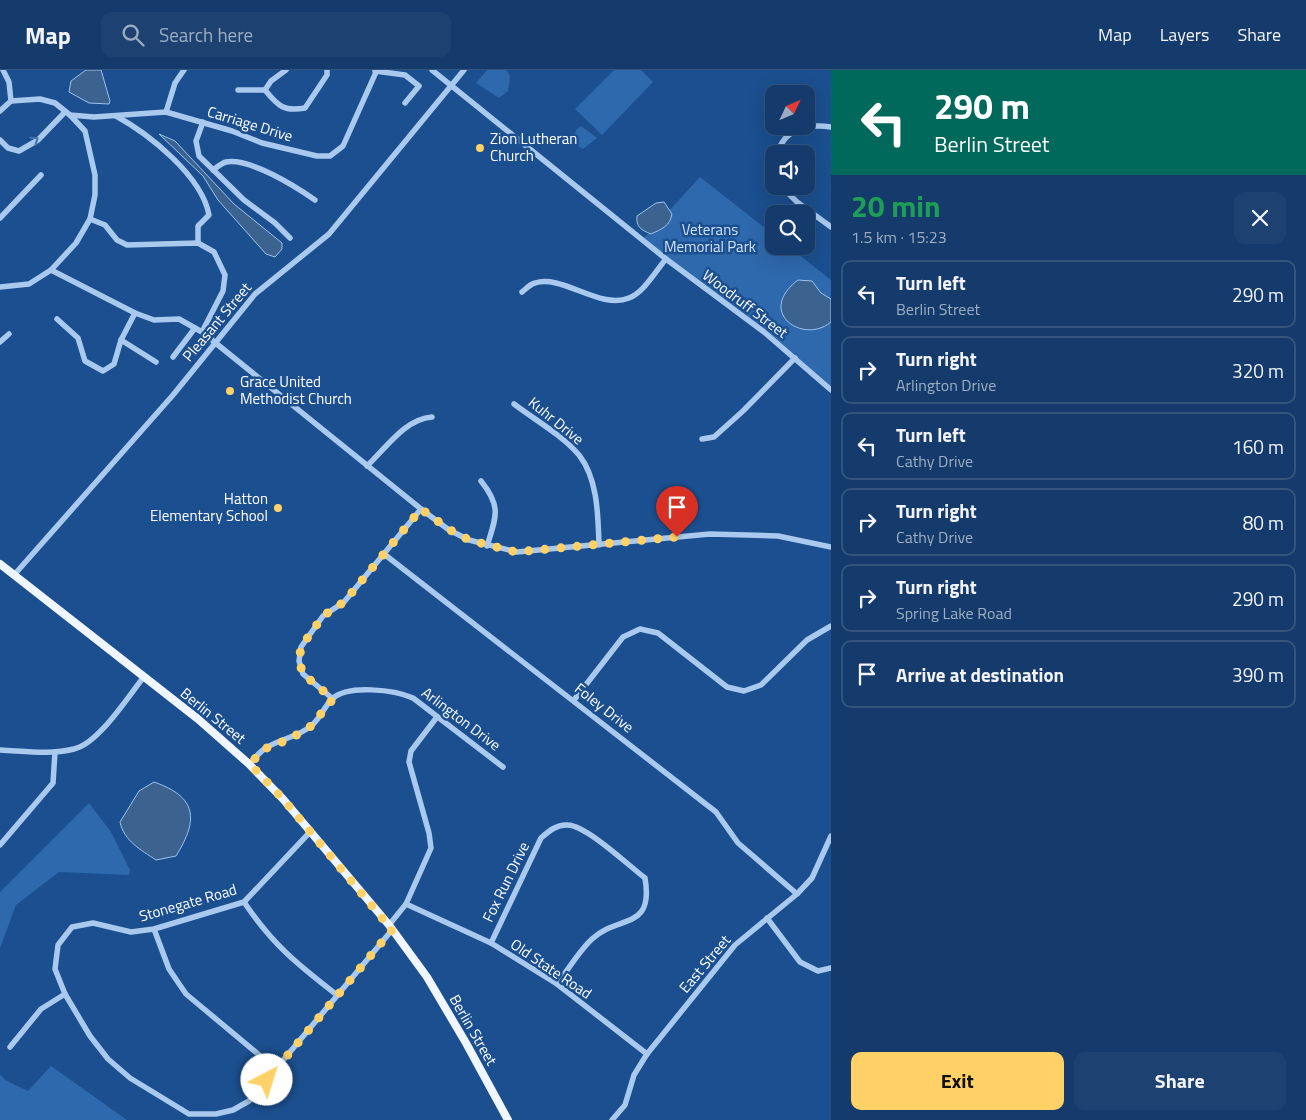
<!DOCTYPE html>
<html lang="en">
<head>
<meta charset="utf-8">
<style>
  body { margin:0; font-family:"Titillium Web",sans-serif; background:#1d4271; color:#f1f3f6; height:100vh; display:flex; flex-direction:column; font-size:19px; white-space:nowrap }
  * { box-sizing:border-box; margin:0 }
  p { font-size:16px; color:#9dadc1 }
  .icon { flex:none; width:28px; height:28px; fill:none; stroke:currentColor; stroke-width:2; stroke-linecap:round; stroke-linejoin:round }
  .map { position:relative; flex:1; overflow:hidden }
  .details { display:flex; flex-direction:column; background:#143b6b; width:475px }
  .details>* { flex:none }
  .guide { background:#00695c; color:#fff; overflow:hidden }
  .needle { width:32px; rotate:46deg }
  .controls { position:absolute; left:765px; top:15px; display:grid; gap:10px }
  .controls a { display:grid; place-items:center; width:50px; height:50px; border-radius:10px; background:#143b6b; box-shadow:0 5px 20px #0002,0 0 0 1px #33557e; font-size:25px }
  .pin { position:absolute; display:grid; place-items:center; width:42px; height:42px; color:#fff; margin:-51px -21px; border-radius:50% 50% 50% 0; rotate:-45deg; box-shadow:0 0 5px #0007 }
  .pin .icon { rotate:45deg }
  .me { position:absolute; width:55px; margin:-28px; rotate:40deg; stroke-linejoin:round; filter:drop-shadow(0 0 4px #0008) }
  .turn { display:flex; align-items:center; gap:18px; height:105px; padding:0 20px; font-size:22px }
  .turn .icon { width:65px; height:65px; stroke-width:2.5 }
  .turn b { display:block; font-size:35px; line-height:42px }
  .round { display:grid; place-items:center; flex:none; width:52px; height:52px; border-radius:10px; background:#1d4271 }
  .headline { display:flex; align-items:center; justify-content:space-between; height:85px; padding:0 20px }
  h1 { font-size:30px; font-weight:700; line-height:38px; color:#1e9e55 }
  .button { display:flex; gap:10px; margin-top:auto; padding:10px 20px }
  .button a { flex:1; height:58px; border-radius:10px; background:#ffd166; color:#111; font-size:20px; font-weight:700; line-height:58px; text-align:center }
  .button a+a { background:#1d4271; color:#f1f3f6 }
  ul { padding:0; list-style:none }
  li { display:flex; align-items:center; gap:15px; height:68px; margin:0 10px 8px; padding:0 10px; border:2px solid #33557e; border-radius:10px }
  li div { flex:1 }
  li b { display:block; font-size:19px }
  li em { font-style:normal }
  header { display:flex; align-items:center; gap:30px; box-sizing:border-box; height:70px; padding:0 25px; background:#143b6b; border-bottom:1px solid #33557e }
  header strong { font-size:24px }
  nav { display:flex; gap:28px; margin-inline-start:auto; font-size:18px }
  .search { width:350px; height:45px; background:#1d4271; display:flex; align-items:center; gap:12px; box-sizing:border-box; padding:0 18px; border-radius:10px; color:#9dadc1; font-size:19px }
  main { display:flex; flex:1; min-height:0 }
  .map>svg:first-child { display:block }
</style>
</head>
<body>
<header>
<strong>Map</strong>
<div class="search"><svg class="icon" aria-label="search" viewBox="0 0 24 24"><circle cx="10" cy="10" r="6"/><path d="M15 15l6 6"/></svg>Search here</div>
<nav><a>Map</a><a>Layers</a><a>Share</a></nav>
</header>
<main>
<div class="map">
<svg width="831" height="1050" viewBox="0 0 831 1050">
  <rect width="100%" height="100%" fill="#1b4f8f"/>
  <g fill="#2e69ad">
    <polygon points="487,0 506,0 510,6 508,21 499,28 476,13"/>
    <polygon points="614,0 641,0 653,12 602,65 575,39"/>
    <polygon points="581,56 597,68 583,79 576,75 573,68 576,60"/>
    <polygon points="700,107 774,165 774,176 788,176 831,210 831,316 738,239 691,207 643,169"/>
    <polygon points="89,733 111,762 130,800 129,805 59,802 16,835 0,878 0,822"/>
    <polygon points="51,996 127,1050 0,1050 0,1004 5,1010 28,1021"/>
  </g>
  <g fill="#3c6290" stroke="#9cc4f0">
    <polygon points="86,0 101,0 110,31 109,34 89,33 69,22 71,11"/>
    <polygon points="159,64 175,71 234,134 282,173 282,179 275,187 266,184 218,130 203,106"/>
    <path d="M664 132 672 144C670 156 662 159 651 164 641 160 636 157 637 146L656 133Z"/>
    <path d="M798 210 812 211 821 223 831 229V252C804 275 755 243 798 210Z"/>
    <path d="M154 712C197 727 199 749 176 786L156 790C141 780 124 771 120 752L139 721Z"/>
  </g>
  <g fill="none" stroke-linecap="round" stroke-linejoin="round">
    <g stroke="#a9c9ee" stroke-width="5.5">
      <polyline points="3,0 9,12 11,31"/>
      <path d="M286 0 271 11 265 20C278 36 284 42 305 38L327 5V0"/>
      <polyline points="432,0 666,189 764,262 831,320"/>
      <polyline points="375,1 405,5 419,16 405,33"/>
      <polyline points="238,20 265,20"/>
      <polyline points="0,41 11,31 40,29 55,33 70,45 94,47 166,42 232,61 262,73 317,86 330,86 343,76 377,0"/>
      <polyline points="166,42 175,13 184,0"/>
      <path d="M116 46C149 64 202 106 209 145L198 156V173"/>
      <polyline points="203,52 196,71 199,86 244,130 275,153 290,168"/>
      <polyline points="0,70 8,78 19,81 38,70 65,42"/>
      <path d="M778 84C783 58 809 54 831 57"/>
      <path d="M213 100C217 97 222 93 226 92 250 88 295 116 315 130"/>
      <polyline points="781,116 797,132 831,157"/>
      <polyline points="0,148 41,105"/>
      <polyline points="90,149 105,155 117,170 127,175 198,173 214,182 225,205 223,221 202,262"/>
      <polyline points="51,200 135,243 154,250 179,249 202,262 421,439 449,460 469,470 517,482 710,464 778,466 831,477"/>
      <polyline points="0,217 29,214 51,200 76,173 90,149 95,125 95,105 85,61 70,45"/>
      <path d="M522 222C526 219 530 214 535 213 562 204 600 240 629 228 644 222 655 202 666 189"/>
      <polyline points="57,249 78,268 85,291 103,301 114,294 121,270 135,243"/>
      <polyline points="121,270 156,292"/>
      <polyline points="0,272 9,264"/>
      <polyline points="173,287 195,258"/>
      <path d="M514 334C535 350 562 365 579 385 598 409 598 446 599 475"/>
      <polyline points="702,369 714,367 743,341 795,288"/>
      <path d="M367 396C386 378 405 349 432 347"/>
      <path d="M481 411C502 437 496 447 487 476"/>
      <polyline points="384,484 716,742 738,773 797,824"/>
      <polyline points="14,505 173,325 255,224 329,164 464,0"/>
      <polyline points="333,629 303,604 299,591 301,577 323,546 344,532 421,439"/>
      <polyline points="574,630 623,567 640,559 658,563 727,617 744,621 761,615 807,570 831,556"/>
      <path d="M0 680C24 681 50 685 74 679 98 674 127 628 143 608"/>
      <path d="M249 694C254 689 258 684 263 680 277 669 297 668 311 656 320 649 324 637 332 629 348 614 395 620 413 628L503 697"/>
      <polyline points="310,762 244,832 154,859 131,862 93,853 72,857 58,875 55,899 65,924 90,966 108,989 130,1008 189,1044 216,1044 233,1040 249,1031 392,860"/>
      <polyline points="0,775 53,713 55,682"/>
      <path d="M244 832C273 875 297 894 337 925"/>
      <polyline points="406,834 491,873 557,914 647,984"/>
      <polyline points="767,848 800,892 818,901 831,898"/>
      <polyline points="389,855 406,834 431,778 429,763 409,692 411,681 437,647"/>
      <polyline points="154,859 169,899 186,924 276,999"/>
      <path d="M491 873 541 768C549 761 557 754 568 755 587 756 628 795 645 808 654 861 619 844 592 869 579 881 568 900 557 914"/>
      <polyline points="10,977 41,939 65,924"/>
      <polyline points="612,1050 625,1035 634,1005 647,984 735,875 797,824 812,808 831,766"/>
    </g>
    <polyline stroke="#f0f6ff" stroke-width="8" points="0,494 198,649 249,694 283,729 389,855 427,907 466,973 508,1050"/>
  </g>
  <defs><path id="oneway-chevron" d="M-2-3.5L2.5 0L-2 3.5" fill="none" stroke-width="1.6" stroke-linecap="round" stroke-linejoin="round" transform="scale(1.25)"/></defs>
  <use stroke="#4674ac" href="#oneway-chevron" transform="translate(35 70) rotate(-35)"/>
  <g fill="none" stroke-linecap="round" stroke-linejoin="round">
    <polyline stroke="#ffd166" stroke-width="9" stroke-dasharray="0 16.2" points="267,1010 392,860 283,729 250,694 264,679 290,669 311,656 333,629 303,604 299,591 301,577 323,546 344,532 421,439 450,460 469,470 516,482 677,467"/>
  </g>
  <g fill="#ffd166" stroke="#1b4f8f" stroke-width="2">
    <circle cx="480" cy="78" r="5"/>
    <circle cx="230" cy="321" r="5"/>
    <circle cx="278" cy="438" r="5"/>
  </g>
  <g text-anchor="middle" stroke-width="5" stroke-linejoin="round" paint-order="stroke">
    <g font-size="15" fill="#fff" stroke="#1b4f8f">
      <text transform="translate(250 54) rotate(17)" y="5">Carriage Drive</text>
      <text transform="translate(745 234) rotate(37)" y="5">Woodruff Street</text>
      <text transform="translate(217 252) rotate(-50)" y="5">Pleasant Street</text>
      <text transform="translate(556 351) rotate(39)" y="5">Kuhr Drive</text>
      <text transform="translate(604 638) rotate(38)" y="5">Foley Drive</text>
      <text transform="translate(213 646) rotate(39)" y="5">Berlin Street</text>
      <text transform="translate(461 649) rotate(37)" y="5">Arlington Drive</text>
      <text transform="translate(506 812) rotate(-64)" y="5">Fox Run Drive</text>
      <text transform="translate(188 833) rotate(-16)" y="5">Stonegate Road</text>
      <text transform="translate(705 894) rotate(-50)" y="5">East Street</text>
      <text transform="translate(551 899) rotate(34)" y="5">Old State Road</text>
      <text transform="translate(473 960) rotate(60)" y="5">Berlin Street</text>
    </g>
    <g font-size="15" fill="#fff" stroke="#1b4f8f" text-anchor="start">
      <text x="490" y="74">Zion Lutheran<tspan x="490" dy="17">Church</tspan></text>
      <text x="240" y="317">Grace United<tspan x="240" dy="17">Methodist Church</tspan></text>
      <text x="268" y="434" text-anchor="end">Hatton<tspan x="268" dy="17">Elementary School</tspan></text>
    </g>
    <g font-size="15" fill="#cfe3fa" stroke="#1b4f8f">
      <text x="710" y="165">Veterans<tspan x="710" dy="17">Memorial Park</tspan></text>
    </g>
  </g>
</svg>
<div class="controls">
<a><svg class="needle" viewBox="-14 -14 28 28"><path d="M0-13l5 13h-10z" fill="#e53935"/><path d="M0 13l5-13h-10z" fill="#9dadc1"/></svg></a>
<a><svg class="icon" aria-label="sound" viewBox="0 0 24 24"><path d="M4 9h4l5-4v14l-5-4H4zM17 9q2 3 0 6"/></svg></a>
<a><svg class="icon" aria-label="search" viewBox="0 0 24 24"><circle cx="10" cy="10" r="6"/><path d="M15 15l6 6"/></svg></a>
</div>
<div class="pin" style="left:677px;top:467px;background:#d93025"><svg class="icon" aria-label="arrive" viewBox="0 0 24 24"><path d="M6 21V4h12l-3 4 3 4H6"/></svg></div>
<svg class="me" style="left:267px;top:1010px" viewBox="-20 -20 40 40"><circle r="19" fill="#fff"/><path d="M0-13L10 11 0 6-10 11z" fill="#ffd166"/></svg>
</div>
<section class="details">
<div class="guide">
<div class="turn"><svg class="icon" aria-label="left" viewBox="0 0 24 24"><path d="M17 20v-9H6M10 6l-5 5 5 5"/></svg><div><b>290 m</b>Berlin Street</div></div>
</div>
<div class="headline"><div><h1>20 min</h1><p>1.5 km · 15:23</p></div><a class="round"><svg class="icon" aria-label="close" viewBox="0 0 24 24"><path d="M6 6l12 12M18 6L6 18"/></svg></a></div>
<ul>
<li><svg class="icon" aria-label="left" viewBox="0 0 24 24"><path d="M17 20v-9H6M10 6l-5 5 5 5"/></svg><div><b>Turn left</b><p>Berlin Street</p></div><em>290 m</em></li>
<li><svg class="icon" aria-label="right" viewBox="0 0 24 24"><path d="M7 20v-9h11M14 6l5 5-5 5"/></svg><div><b>Turn right</b><p>Arlington Drive</p></div><em>320 m</em></li>
<li><svg class="icon" aria-label="left" viewBox="0 0 24 24"><path d="M17 20v-9H6M10 6l-5 5 5 5"/></svg><div><b>Turn left</b><p>Cathy Drive</p></div><em>160 m</em></li>
<li><svg class="icon" aria-label="right" viewBox="0 0 24 24"><path d="M7 20v-9h11M14 6l5 5-5 5"/></svg><div><b>Turn right</b><p>Cathy Drive</p></div><em>80 m</em></li>
<li><svg class="icon" aria-label="right" viewBox="0 0 24 24"><path d="M7 20v-9h11M14 6l5 5-5 5"/></svg><div><b>Turn right</b><p>Spring Lake Road</p></div><em>290 m</em></li>
<li><svg class="icon" aria-label="arrive" viewBox="0 0 24 24"><path d="M6 21V4h12l-3 4 3 4H6"/></svg><div><b>Arrive at destination</b></div><em>390 m</em></li>
</ul>
<div class="button"><a>Exit</a><a>Share</a></div>
</section>
</main>
</body>
</html>
